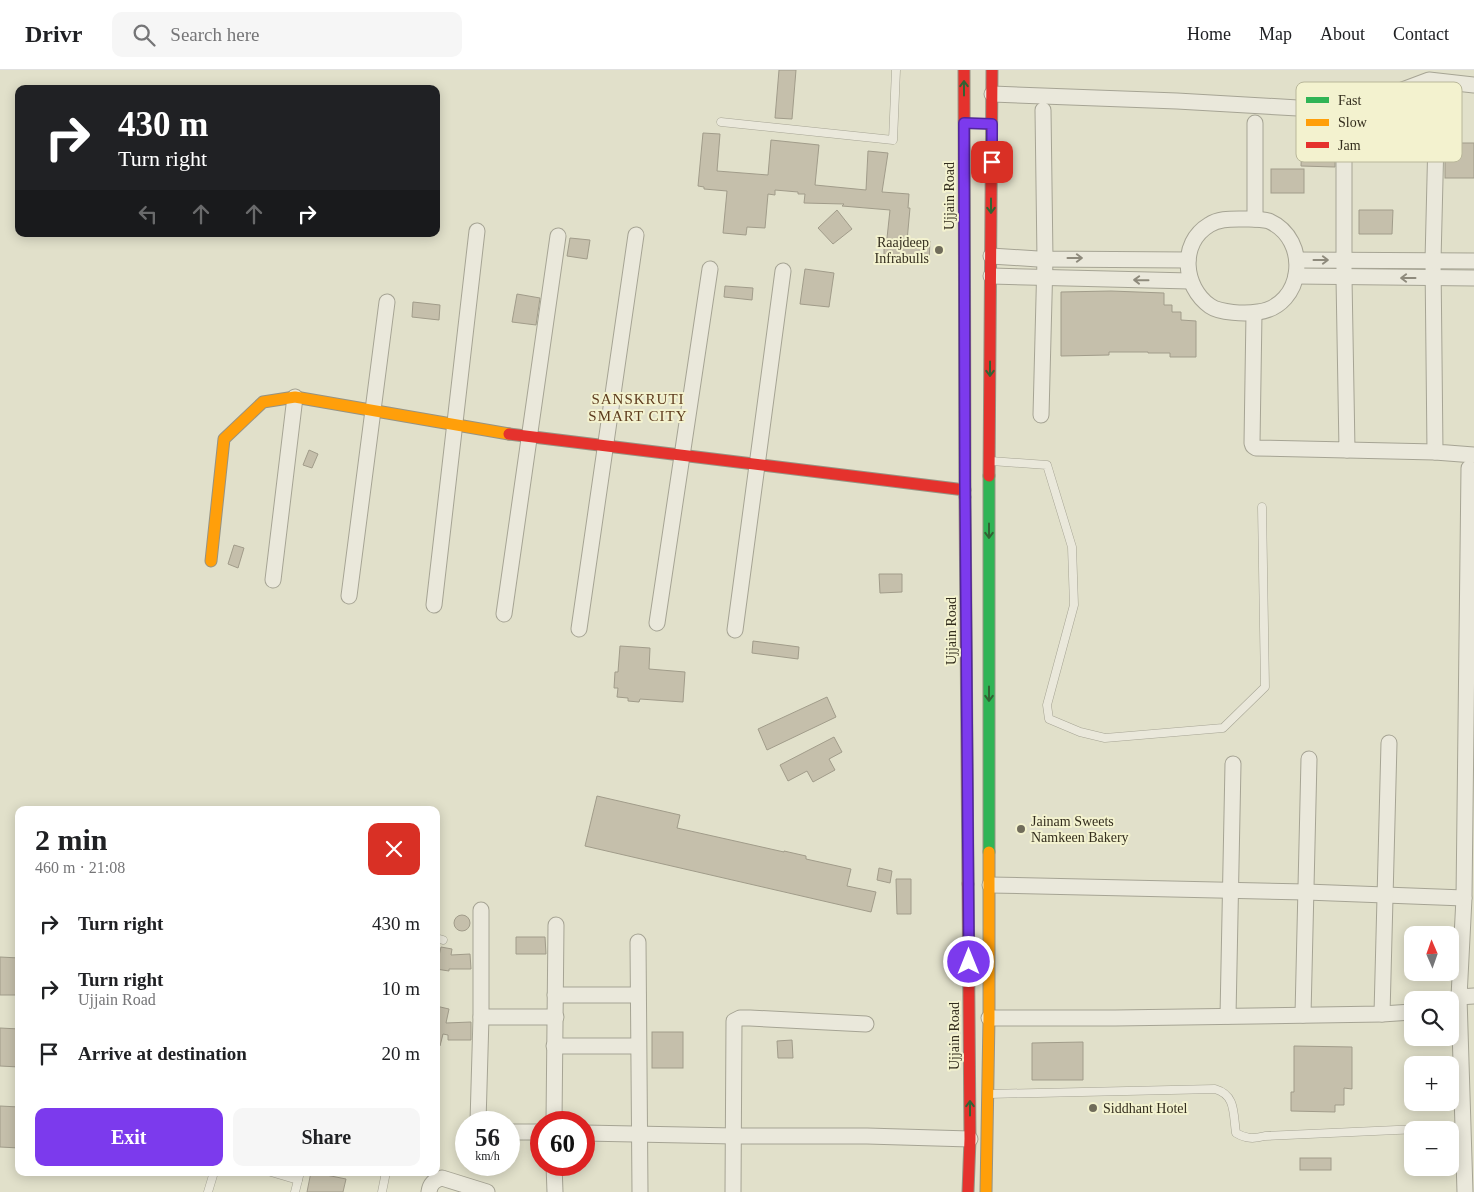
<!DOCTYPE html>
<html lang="en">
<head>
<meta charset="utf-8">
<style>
  body { margin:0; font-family:Georgia,serif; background:#f6f6f6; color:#202124; height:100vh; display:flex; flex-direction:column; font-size:19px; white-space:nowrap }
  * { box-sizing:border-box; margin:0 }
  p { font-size:16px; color:#757577 }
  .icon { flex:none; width:28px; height:28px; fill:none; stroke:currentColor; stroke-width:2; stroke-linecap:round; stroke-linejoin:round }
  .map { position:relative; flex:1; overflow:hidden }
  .sheet { position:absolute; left:15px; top:736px; width:425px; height:370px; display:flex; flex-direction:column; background:#fff; border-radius:10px; box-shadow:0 2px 12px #0003 }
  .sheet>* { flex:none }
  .guide { position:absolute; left:15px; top:15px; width:425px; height:152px; border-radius:10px; box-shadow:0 2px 12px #0003; background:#202124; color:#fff; overflow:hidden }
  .needle { width:32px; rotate:358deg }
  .buttons { position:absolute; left:1404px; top:856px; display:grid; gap:10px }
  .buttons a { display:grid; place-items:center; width:55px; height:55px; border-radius:10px; background:#fff; box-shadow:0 2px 12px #0003; font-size:25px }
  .speed { position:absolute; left:455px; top:1041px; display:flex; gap:10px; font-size:25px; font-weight:700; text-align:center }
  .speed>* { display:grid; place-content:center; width:65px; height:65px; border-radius:50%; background:#fff; box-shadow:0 2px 12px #0003; line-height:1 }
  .speed small { font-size:12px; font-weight:400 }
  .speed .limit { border:8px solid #d22; background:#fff; color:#111 }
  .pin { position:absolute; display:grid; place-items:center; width:42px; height:42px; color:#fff; margin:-21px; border-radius:10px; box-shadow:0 2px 8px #0006 }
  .me { position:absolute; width:55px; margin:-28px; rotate:0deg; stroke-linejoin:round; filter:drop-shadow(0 0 4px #0008) }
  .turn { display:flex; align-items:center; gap:18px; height:105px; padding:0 20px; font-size:22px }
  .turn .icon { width:65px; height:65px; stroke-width:2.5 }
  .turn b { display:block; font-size:35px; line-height:42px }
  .lanes { display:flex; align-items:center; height:48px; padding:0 20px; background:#0003; justify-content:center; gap:25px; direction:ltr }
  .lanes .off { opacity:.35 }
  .round { display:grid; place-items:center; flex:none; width:52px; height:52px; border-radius:10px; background:#f6f6f6 }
  .overview { display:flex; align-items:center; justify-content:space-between; height:85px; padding:0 20px }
  h1 { font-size:30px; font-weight:800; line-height:38px }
  .action { display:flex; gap:10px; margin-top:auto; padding:10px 20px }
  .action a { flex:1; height:58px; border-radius:10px; background:#7c3aed; color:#fff; font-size:20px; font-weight:800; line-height:58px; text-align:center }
  .action a+a { background:#f6f6f6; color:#202124 }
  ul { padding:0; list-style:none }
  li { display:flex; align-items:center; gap:15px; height:65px; padding:0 20px }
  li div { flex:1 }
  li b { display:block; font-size:19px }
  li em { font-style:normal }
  header { display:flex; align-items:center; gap:30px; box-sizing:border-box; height:70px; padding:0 25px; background:#fff; border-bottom:1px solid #e0e0e0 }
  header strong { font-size:24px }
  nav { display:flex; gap:28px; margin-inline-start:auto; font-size:18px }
  .search { width:350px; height:45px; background:#f6f6f6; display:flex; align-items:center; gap:12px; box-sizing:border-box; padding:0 18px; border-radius:10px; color:#757577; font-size:19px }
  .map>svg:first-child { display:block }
</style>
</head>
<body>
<header>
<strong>Drivr</strong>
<div class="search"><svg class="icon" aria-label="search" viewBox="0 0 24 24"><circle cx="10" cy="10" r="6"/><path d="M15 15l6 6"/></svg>Search here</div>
<nav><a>Home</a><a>Map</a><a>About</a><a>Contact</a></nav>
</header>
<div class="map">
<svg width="1474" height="1122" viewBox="0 0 1474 1122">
  <rect width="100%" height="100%" fill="#e1e0ca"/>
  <g fill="#c5bfab" stroke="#a19c8a">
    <polygon points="779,0 796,0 792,49 775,48"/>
    <polygon points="703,63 720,64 717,101 768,105 771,70 819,75 815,115 866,120 868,81 888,83 882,122 909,124 908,138 910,138 907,171 930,171 929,192 903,191 903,194 884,194 884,168 887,168 890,140 842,136 844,134 804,133 805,124 798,124 798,122 775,120 775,125 768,124 765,158 747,157 746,165 723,163 727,121 704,119 704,117 698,116"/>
    <polygon points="1302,73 1335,75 1335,97 1301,96"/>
    <rect x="1445" y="73" width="29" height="35"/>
    <rect x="1271" y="99" width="33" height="24"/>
    <polygon points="837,140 852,159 833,174 818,158"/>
    <polygon points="1359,140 1393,140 1392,164 1359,164"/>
    <polygon points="570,168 590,170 587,189 567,186"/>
    <polygon points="805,199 834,203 829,237 800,234"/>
    <polygon points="725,216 753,218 752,230 724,227"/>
    <polygon points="1111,221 1164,223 1164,235 1172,235 1172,242 1181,242 1181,250 1196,251 1196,287 1170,287 1170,283 1148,283 1148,282 1109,282 1109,285 1061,286 1061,222"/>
    <polygon points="517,224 540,228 536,255 512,252"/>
    <polygon points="413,232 440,235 439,250 412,247"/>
    <polygon points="309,380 318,384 312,398 303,395"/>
    <polygon points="234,475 244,478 238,498 228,494"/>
    <polygon points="879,504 902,504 902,522 880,523"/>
    <polygon points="753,571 799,577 798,589 752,583"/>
    <polygon points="620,576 650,578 649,599 685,602 683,632 640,629 639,632 628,631 628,628 617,627 618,618 614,618 615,602 618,602"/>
    <polygon points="827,627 836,647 767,680 758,659"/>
    <polygon points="834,667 842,682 829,689 835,700 813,712 807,701 788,711 780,695"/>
    <polygon points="597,726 680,745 677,758 784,782 784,781 806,786 806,789 851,799 847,816 876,822 871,842 585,776"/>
    <polygon points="879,798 892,801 890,813 877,810"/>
    <polygon points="896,809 911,809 911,844 897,844"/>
    <circle cx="462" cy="853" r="8"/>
    <polygon points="516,867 545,867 546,884 516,884"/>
    <polygon points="441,877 452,879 451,885 470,884 471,899 449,899 449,901 436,899"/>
    <polygon points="0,887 19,888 19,925 0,925"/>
    <polygon points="436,936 449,939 446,953 471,952 471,970 448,970 448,965 443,964 440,976 436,975"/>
    <polygon points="0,958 19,959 19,997 0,996"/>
    <rect x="652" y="962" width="31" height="36"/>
    <polygon points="792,970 793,988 778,988 777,971"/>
    <polygon points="1083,972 1083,1010 1032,1010 1032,973"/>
    <polygon points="1294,976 1352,977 1352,1019 1344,1018 1344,1035 1335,1035 1335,1042 1291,1041 1291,1022 1294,1022"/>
    <polygon points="0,1036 19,1037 19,1078 0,1077"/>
    <rect x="1300" y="1088" width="31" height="12"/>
    <polygon points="311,1102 346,1109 343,1122 307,1122"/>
  </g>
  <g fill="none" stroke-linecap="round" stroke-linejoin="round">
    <defs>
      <g id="lane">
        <polyline points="721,52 893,70 896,0"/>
        <polyline points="991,391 1047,395 1072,477 1074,535 1047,635 1049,649 1080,662 1105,668 1223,658 1265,617 1262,437"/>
        <polyline points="436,868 443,870"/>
        <path d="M989 1024 1215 1019C1236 1025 1233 1043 1236 1063 1246 1069 1254 1069 1265 1066L1463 1057"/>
        <polyline points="271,1102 298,1110"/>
        <polyline points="208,1122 214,1102"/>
        <polyline points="295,1122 300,1102"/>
        <polyline points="382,1122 386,1102"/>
      </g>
      <g id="street">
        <polyline points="992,24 1177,31 1298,38 1373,31 1429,10 1474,15"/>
        <polyline points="1437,27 1433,191 1435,382 1474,385"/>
        <polyline points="1255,53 1255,149"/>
        <path d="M1239 149C1248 149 1260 148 1269 151 1311 170 1304 236 1258 242 1245 244 1220 243 1210 236 1183 217 1179 173 1209 155 1218 149 1229 149 1239 149Z"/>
        <polyline points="991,186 1038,189 1188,190"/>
        <polyline points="1297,190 1474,191"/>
        <polyline points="991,206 1190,211"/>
        <polyline points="1296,206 1474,208"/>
        <polyline points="1254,243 1252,373 1253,376 1256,378 1347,380 1344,208 1344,54"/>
        <polyline points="1041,345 1045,189 1043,40"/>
        <polyline points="1347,380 1435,382"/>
        <polyline points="1469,398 1464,828 1459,927 1474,926"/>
        <polyline points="273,510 295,327"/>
        <polyline points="349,526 387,232"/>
        <polyline points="434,535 477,161"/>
        <polyline points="504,544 558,166"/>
        <polyline points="657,553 710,199"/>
        <polyline points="579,559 636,165"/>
        <polyline points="735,560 783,201"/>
        <polyline points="990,815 1306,822 1464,828"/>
        <polyline points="638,872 640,1122"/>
        <polyline points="555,925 638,925"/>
        <polyline points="1451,931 1459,927 1465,1122"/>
        <polyline points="1382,944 1389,673"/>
        <polyline points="1303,945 1309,689"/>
        <polyline points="1228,946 1233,694"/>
        <polyline points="481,947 556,947"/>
        <polyline points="989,948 1115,948 1382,944 1412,942"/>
        <polyline points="554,976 638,976"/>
        <polyline points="478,1052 481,947 481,840"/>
        <polyline points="554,1052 556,855"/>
        <polyline points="509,1062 541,1062"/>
        <polyline points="584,1063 734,1066 867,1066 970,1069"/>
        <polyline points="554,1095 555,1122"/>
        <path d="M429 1122C430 1114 434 1110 442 1108L487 1122"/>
        <polyline points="733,1122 734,951 740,948 750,948 866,954"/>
      </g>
      <polyline id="fast" points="989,782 989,406"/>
      <g id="slow">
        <polyline points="965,427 968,814"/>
        <polyline points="211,491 224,369 263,332 295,327 509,364"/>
        <polyline points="986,1122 989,948 989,782"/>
      </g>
      <g id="jam">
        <polyline points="964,0 965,427"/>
        <polyline points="509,364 965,420"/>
        <polyline points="989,406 992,0"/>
        <polyline points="968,1122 970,1069 968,814"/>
      </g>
    </defs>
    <use href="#lane" stroke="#a6a494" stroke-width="9"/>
    <use href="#street" stroke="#a6a494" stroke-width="17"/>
    <use href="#fast" stroke="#969383" stroke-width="13"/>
    <use href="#slow" stroke="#969383" stroke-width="13"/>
    <use href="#jam" stroke="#969383" stroke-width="13"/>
    <use href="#lane" stroke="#eae8db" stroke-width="8"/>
    <use href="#street" stroke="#eae8db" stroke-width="15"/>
    <use href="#fast" stroke="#30b455" stroke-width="11"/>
    <use href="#slow" stroke="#ff9f0a" stroke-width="11"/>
    <use href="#jam" stroke="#e5322d" stroke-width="11"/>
  </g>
  <defs><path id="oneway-shaft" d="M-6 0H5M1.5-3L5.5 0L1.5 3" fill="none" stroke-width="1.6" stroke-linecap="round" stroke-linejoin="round" transform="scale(1.25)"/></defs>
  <g stroke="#326333">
    <use href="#oneway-shaft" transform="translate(964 18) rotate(-90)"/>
    <use href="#oneway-shaft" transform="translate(991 136) rotate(90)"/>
    <use href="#oneway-shaft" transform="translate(990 299) rotate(90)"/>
    <use href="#oneway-shaft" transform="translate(989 461) rotate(90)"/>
    <use href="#oneway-shaft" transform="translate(989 624) rotate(90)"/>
    <use href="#oneway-shaft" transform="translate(970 1038) rotate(-90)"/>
  </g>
  <g stroke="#8e8a7c">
    <use href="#oneway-shaft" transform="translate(1075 188)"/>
    <use href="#oneway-shaft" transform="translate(1321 190)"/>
    <use href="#oneway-shaft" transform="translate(1408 208) rotate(-180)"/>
    <use href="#oneway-shaft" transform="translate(1141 210) rotate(-179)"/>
  </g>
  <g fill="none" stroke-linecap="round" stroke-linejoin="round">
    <defs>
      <polyline id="route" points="969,892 965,412 964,53 992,54 992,92"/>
    </defs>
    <use href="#route" stroke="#51269a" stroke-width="12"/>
    <use href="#route" stroke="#7c3aed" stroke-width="9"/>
  </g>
  <g fill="#706c5a" stroke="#f3f2cf" stroke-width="2">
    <circle cx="939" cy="180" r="5"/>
    <circle cx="1021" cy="759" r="5"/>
    <circle cx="1093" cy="1038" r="5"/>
  </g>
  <g text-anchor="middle" stroke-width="4" stroke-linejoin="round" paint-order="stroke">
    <g font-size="14" fill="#332d1d" stroke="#f3f2cf">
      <text transform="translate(949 126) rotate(-90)" y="5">Ujjain Road</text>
      <text transform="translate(951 561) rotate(-90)" y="5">Ujjain Road</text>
      <text transform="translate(954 966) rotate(-90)" y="5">Ujjain Road</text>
    </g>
    <g font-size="14" fill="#332d1d" stroke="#f3f2cf" text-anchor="start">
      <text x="929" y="177" text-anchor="end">Raajdeep<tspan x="929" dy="16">Infrabulls</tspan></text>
      <text x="1031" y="756">Jainam Sweets<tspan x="1031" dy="16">Namkeen Bakery</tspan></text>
      <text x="1103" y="1043">Siddhant Hotel</text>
    </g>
    <g font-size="15" letter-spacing="1" fill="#5e3c1e" stroke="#f3f2cf">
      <text x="638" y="334">SANSKRUTI<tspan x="638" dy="17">SMART CITY</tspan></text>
    </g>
  </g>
  <rect x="1296" y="12" width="166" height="80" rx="8" fill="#f3f2cf" stroke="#b9b79a" stroke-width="1"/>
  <rect x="1306" y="27" width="23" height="6" fill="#30b455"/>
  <rect x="1306" y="49" width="23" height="7" fill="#ff9f0a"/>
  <rect x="1306" y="72" width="23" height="6" fill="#e5322d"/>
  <g font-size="14" fill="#332d1d">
    <text x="1338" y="35">Fast</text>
    <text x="1338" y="57">Slow</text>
    <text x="1338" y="80">Jam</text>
  </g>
</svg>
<div class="buttons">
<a><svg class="needle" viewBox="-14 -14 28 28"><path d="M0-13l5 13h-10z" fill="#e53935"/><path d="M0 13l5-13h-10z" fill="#757577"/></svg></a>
<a><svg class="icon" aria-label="search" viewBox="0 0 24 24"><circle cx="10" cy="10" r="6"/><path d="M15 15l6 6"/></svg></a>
<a>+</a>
<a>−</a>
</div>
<div class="speed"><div>56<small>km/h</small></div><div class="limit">60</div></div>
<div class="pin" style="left:992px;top:92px;background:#d93025"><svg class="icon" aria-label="arrive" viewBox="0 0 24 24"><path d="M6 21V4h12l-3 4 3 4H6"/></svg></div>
<svg class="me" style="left:969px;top:892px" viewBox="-20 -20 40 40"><circle r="17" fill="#7c3aed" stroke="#fff" stroke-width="3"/><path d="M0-11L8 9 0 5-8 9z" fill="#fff"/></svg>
<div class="guide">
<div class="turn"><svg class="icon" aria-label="right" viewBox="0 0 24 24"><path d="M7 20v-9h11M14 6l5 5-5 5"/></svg><div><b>430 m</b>Turn right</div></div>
<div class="lanes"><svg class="icon off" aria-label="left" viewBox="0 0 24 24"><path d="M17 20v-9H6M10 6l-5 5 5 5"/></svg><svg class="icon off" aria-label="ahead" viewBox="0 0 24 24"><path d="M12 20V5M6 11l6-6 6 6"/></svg><svg class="icon off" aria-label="ahead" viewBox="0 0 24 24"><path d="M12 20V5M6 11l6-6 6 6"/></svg><svg class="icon" aria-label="right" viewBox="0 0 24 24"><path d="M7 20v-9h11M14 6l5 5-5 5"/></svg></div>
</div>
<section class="sheet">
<div class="overview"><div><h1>2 min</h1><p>460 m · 21:08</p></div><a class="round" style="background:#d93025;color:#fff"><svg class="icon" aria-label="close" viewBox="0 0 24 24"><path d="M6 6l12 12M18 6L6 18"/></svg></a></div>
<ul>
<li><svg class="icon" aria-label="right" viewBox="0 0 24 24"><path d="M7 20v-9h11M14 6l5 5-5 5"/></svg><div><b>Turn right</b></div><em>430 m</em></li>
<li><svg class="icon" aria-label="right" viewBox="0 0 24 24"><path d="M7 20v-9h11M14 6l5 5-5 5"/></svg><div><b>Turn right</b><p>Ujjain Road</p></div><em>10 m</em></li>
<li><svg class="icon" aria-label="arrive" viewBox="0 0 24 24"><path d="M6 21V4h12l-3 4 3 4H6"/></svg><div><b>Arrive at destination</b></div><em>20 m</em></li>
</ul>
<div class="action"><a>Exit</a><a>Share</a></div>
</section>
</div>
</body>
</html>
